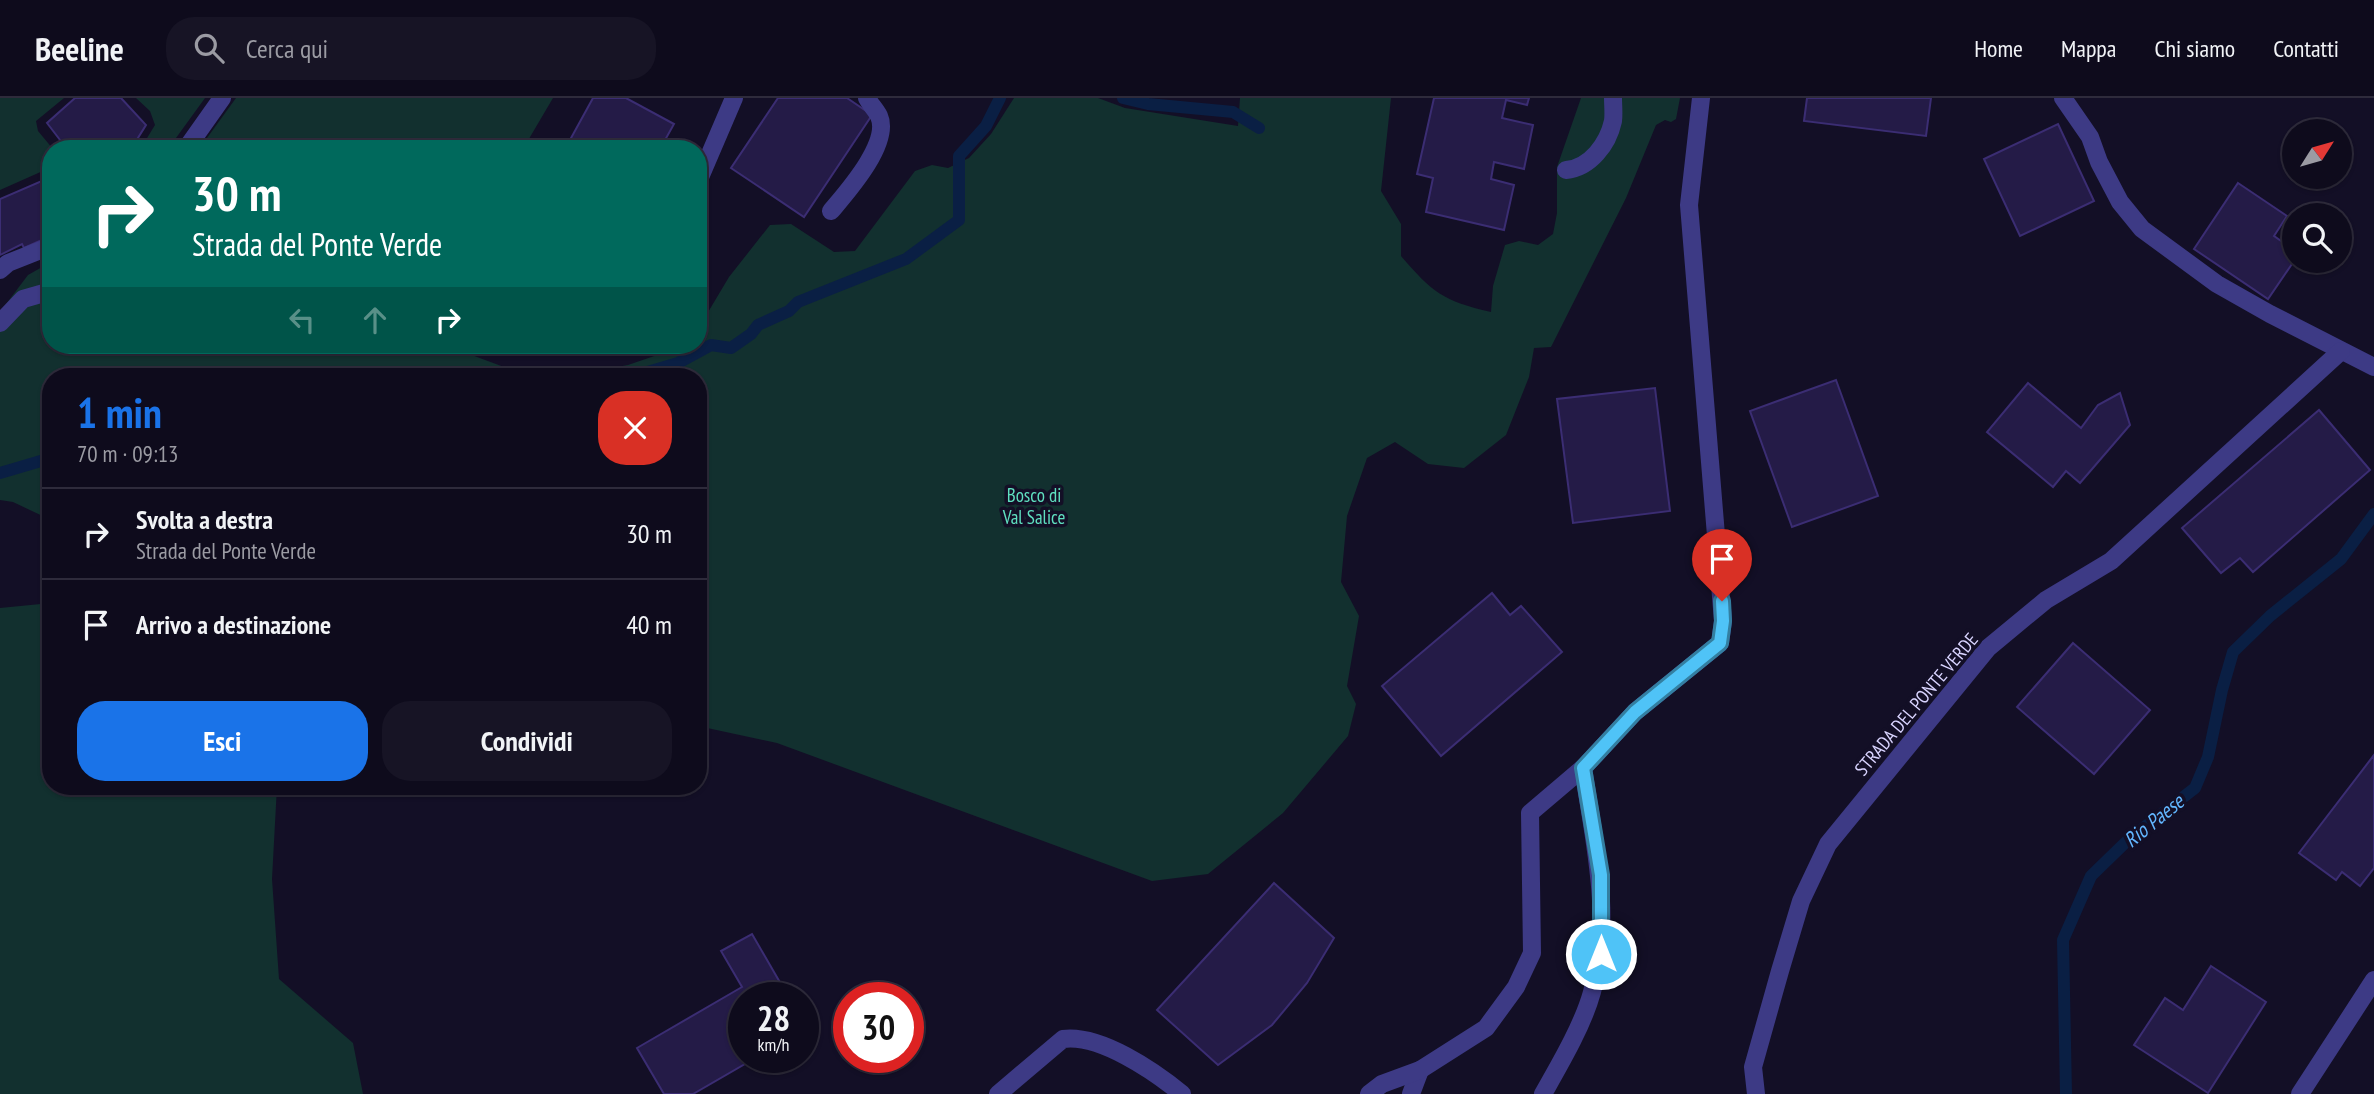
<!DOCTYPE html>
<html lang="it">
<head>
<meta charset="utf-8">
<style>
  body { margin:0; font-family:"PT Sans Narrow",sans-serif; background:#171425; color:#f1f3f6; height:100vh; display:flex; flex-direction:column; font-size:26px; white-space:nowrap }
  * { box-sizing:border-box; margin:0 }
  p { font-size:23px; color:#9b9ba3 }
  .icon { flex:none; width:38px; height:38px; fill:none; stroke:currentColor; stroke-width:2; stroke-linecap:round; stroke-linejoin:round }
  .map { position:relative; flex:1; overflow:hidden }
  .details { position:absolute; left:42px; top:270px; width:665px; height:427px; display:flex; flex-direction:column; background:#0e0b1c; border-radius:28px; box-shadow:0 2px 5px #0004,0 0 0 2px #2e2b3b }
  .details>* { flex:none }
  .hud { position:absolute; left:42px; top:42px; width:665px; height:214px; border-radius:28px; box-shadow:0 2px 5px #0004,0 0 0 2px #2e2b3b; background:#00695c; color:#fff; overflow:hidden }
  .needle { width:46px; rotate:53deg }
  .tools { position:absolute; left:2282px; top:21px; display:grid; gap:14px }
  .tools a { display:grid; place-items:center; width:70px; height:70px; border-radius:50%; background:#0e0b1c; box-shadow:0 2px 5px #0004,0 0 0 2px #2e2b3b; font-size:35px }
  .speed { position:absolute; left:728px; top:884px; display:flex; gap:14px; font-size:35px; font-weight:700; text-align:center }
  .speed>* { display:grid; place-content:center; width:91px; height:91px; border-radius:50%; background:#0e0b1c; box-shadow:0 2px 5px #0004,0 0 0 2px #2e2b3b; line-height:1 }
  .speed small { font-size:18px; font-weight:400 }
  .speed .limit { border:10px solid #d22; background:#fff; color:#111 }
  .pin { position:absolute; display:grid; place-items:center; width:60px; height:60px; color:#fff; margin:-72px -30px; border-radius:50% 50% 50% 0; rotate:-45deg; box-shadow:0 0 7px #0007 }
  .pin .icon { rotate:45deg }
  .me { position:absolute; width:77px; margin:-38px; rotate:0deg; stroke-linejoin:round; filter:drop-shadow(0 0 5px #0008) }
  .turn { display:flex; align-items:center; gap:24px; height:147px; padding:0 35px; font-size:32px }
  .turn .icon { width:91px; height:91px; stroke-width:2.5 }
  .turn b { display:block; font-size:49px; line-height:60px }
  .lanes { display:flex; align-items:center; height:66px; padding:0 35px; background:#0003; justify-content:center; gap:35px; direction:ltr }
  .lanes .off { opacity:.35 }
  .round { display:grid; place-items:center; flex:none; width:74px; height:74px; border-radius:28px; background:#171425 }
  .head { display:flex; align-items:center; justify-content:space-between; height:119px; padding:0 35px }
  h1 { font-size:42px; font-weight:700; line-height:52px; color:#1a73e8 }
  .action { display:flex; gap:14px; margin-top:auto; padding:14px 35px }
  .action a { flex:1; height:80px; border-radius:28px; background:#1a73e8; color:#fff; font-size:28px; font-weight:700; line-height:80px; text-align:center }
  .action a+a { background:#171425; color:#f1f3f6 }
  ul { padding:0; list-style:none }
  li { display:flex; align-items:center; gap:21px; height:91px; padding:0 35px; border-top:2px solid #2e2b3b }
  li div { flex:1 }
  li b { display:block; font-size:26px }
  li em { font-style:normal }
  header { display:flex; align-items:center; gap:42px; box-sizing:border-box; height:98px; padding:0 35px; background:#0e0b1c; border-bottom:2px solid #2e2b3b }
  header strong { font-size:33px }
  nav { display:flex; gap:38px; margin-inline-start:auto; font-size:24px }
  .search { width:490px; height:63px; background:#171425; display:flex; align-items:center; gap:18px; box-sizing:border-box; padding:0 24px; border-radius:28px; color:#9b9ba3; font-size:26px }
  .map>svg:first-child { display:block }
</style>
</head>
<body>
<header>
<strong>Beeline</strong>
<div class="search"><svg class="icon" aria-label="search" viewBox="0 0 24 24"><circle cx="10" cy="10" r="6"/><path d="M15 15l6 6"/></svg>Cerca qui</div>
<nav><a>Home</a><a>Mappa</a><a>Chi siamo</a><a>Contatti</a></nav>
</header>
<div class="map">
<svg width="2374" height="996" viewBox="0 0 2374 996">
  <rect width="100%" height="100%" fill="#130f26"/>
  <g fill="#12302f">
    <polygon points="0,0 64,0 36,23 38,33 53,51 51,51 51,66 45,72 0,92"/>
    <polygon points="136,0 205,0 168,51 146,51 144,45 155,27 150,13"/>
    <polygon points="236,0 553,0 523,51 199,51"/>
    <path d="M1014 0H1098L1125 10 1238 28 1240 0H1391L1381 93 1401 126V158C1432 194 1443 203 1491 214L1493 188 1505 147 1519 143 1538 147 1553 136 1557 115V69L1581 0H1680L1676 21 1671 24 1665 22 1656 27 1626 100 1551 249 1534 250 1529 279 1506 337 1464 370 1428 366 1395 344 1367 360 1347 418 1341 484 1359 518 1347 588 1356 606 1348 638 1283 715 1208 776 1152 783 777 645 698 628V278H566L628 267 666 254 677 247H698V231L729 179 770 127 791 126 834 154 855 153 915 73 932 67 948 70 969 60 991 36Z"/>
    <polygon points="51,164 51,247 471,247 469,256 528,278 51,278 51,422 13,404 0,402 0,214 28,177"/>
    <polygon points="51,505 51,688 277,688 272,781 279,881 353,945 363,996 0,996 0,510"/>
  </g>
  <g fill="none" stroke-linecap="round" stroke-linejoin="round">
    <g stroke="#0a1f44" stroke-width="12">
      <polyline points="1123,0 1148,6 1233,14 1259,30"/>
      <polyline points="634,278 678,265 711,247 731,250 751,236 758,227 789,213 798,204 906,161 959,122 959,58 986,28 1000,0"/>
      <polyline points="0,375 51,360"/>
      <polyline points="2066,996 2063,842 2091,778 2128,742 2195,690 2208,659 2222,592 2233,554 2270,518 2341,461 2374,416"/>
    </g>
  </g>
  <g fill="#241b47" stroke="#3b2d73" stroke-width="2">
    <polygon points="75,0 121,0 146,27 131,51 67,51 47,25"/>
    <polygon points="593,0 626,0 674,26 660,51 565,51"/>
    <polygon points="778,0 847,0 872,17 804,119 731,70"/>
    <polygon points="1434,0 1529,0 1527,7 1506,2 1502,20 1533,27 1524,71 1494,64 1491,81 1514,87 1504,132 1426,114 1433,80 1417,76"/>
    <polygon points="1807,0 1931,0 1926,38 1804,23"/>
    <polygon points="2058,26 2094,103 2020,138 1984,61"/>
    <polygon points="51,79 51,138 24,150 22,146 0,157 0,101"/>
    <polygon points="2238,85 2287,118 2274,138 2294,152 2294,163 2268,201 2194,151"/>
    <polygon points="572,247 613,247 614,254 574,255"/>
    <polygon points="1836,282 1878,398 1792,429 1750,313"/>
    <polygon points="2028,285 2081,330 2098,307 2120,295 2130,327 2080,385 2066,373 2053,389 1987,334"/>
    <polygon points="1655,290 1670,413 1573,425 1557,301"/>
    <polygon points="2319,312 2370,372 2253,474 2240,460 2221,475 2182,430"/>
    <polygon points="1492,495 1510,517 1521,508 1562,554 1441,658 1382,588"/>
    <polygon points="2073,545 2150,612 2094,676 2017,609"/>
    <polygon points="2374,657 2374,770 2360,788 2342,774 2336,782 2299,755"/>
    <polygon points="1274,785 1334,840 1307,885 1272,927 1218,967 1157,912"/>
    <polygon points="752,836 789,900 744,900 744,959 757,959 693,996 664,996 637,950 742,889 721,853"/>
    <polygon points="2211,868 2266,904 2208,995 2134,947 2165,900 2183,912"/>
  </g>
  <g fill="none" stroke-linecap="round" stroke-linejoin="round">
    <g stroke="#3d3a85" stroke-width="18">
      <polyline points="186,51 222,0"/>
      <path d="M1566 72C1590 70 1608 46 1613 23 1614 16 1613 7 1613 0"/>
      <path d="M831 113C847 94 891 45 879 18 876 12 870 6 867 0"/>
      <polyline points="0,172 8,165 51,148"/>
      <polyline points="0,225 23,201 51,193"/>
      <polyline points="1411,996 1420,972"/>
    </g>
    <g stroke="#3d3a85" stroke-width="18">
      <polyline points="2063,0 2090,39 2099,64 2120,104 2142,131 2217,186 2270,216 2374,269"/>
      <polyline points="698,84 734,0"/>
      <path d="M998 996 1063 941C1100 936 1154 973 1182 996"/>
      <polyline points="1369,996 1382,986 1420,972 1486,930 1516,889 1532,855 1530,715 1583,670 1635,614 1720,545 1723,523 1689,107 1701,0"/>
      <path d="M1543 996C1560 966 1583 927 1592 894 1613 820 1594 743 1583 670"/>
      <polyline points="1756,996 1753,969 1780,873 1801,803 1828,746 1988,550 2046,502 2111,463 2341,253"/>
    </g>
    <polyline stroke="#3d3a85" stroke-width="18" points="2300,996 2374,882"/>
  </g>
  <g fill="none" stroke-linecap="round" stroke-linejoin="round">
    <defs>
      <polyline id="route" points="1601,856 1601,777 1583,670 1635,614 1720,545 1723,523 1722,503"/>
    </defs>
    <use href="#route" stroke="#337fa1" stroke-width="18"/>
    <use href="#route" stroke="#4fc3f7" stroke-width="12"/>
  </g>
  <g text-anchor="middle" stroke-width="7" stroke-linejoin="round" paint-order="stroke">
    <g font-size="19" fill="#5fe0c0" stroke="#130f26">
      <text x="1034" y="404">Bosco di<tspan x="1034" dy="22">Val Salice</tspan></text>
    </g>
    <g font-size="19" fill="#d9d4ff" stroke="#130f26">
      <text transform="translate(1916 606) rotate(-50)" y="7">STRADA DEL PONTE VERDE</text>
    </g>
    <g font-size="21" font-style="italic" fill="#62b6ff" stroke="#130f26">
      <text transform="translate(2154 723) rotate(-39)" y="7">Rio Paese</text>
    </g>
  </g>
</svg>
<div class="tools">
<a><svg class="needle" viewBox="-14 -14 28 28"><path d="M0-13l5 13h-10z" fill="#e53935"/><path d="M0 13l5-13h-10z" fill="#9b9ba3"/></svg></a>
<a><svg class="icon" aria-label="search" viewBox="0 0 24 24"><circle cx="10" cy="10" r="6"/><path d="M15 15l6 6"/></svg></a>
</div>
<div class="speed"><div>28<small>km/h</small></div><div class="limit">30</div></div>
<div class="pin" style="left:1722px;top:503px;background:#d93025"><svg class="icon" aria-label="arrive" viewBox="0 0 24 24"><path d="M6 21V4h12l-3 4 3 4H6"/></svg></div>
<svg class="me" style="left:1601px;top:856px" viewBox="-20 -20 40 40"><circle r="17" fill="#4fc3f7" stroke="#fff" stroke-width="3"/><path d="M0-11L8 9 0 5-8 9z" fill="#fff"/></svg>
<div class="hud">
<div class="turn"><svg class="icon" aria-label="right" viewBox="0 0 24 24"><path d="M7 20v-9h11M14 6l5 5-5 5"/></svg><div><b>30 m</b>Strada del Ponte Verde</div></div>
<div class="lanes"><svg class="icon off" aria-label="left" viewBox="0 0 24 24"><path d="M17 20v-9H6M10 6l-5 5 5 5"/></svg><svg class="icon off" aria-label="ahead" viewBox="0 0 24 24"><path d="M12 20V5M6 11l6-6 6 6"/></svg><svg class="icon" aria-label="right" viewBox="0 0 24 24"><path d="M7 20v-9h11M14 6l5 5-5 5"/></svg></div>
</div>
<section class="details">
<div class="head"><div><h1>1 min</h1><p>70 m · 09:13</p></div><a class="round" style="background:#d93025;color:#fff"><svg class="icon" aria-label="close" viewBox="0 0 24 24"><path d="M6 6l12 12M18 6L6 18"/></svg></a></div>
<ul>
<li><svg class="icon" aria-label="right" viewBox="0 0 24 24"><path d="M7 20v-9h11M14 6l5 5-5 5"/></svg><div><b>Svolta a destra</b><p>Strada del Ponte Verde</p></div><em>30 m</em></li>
<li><svg class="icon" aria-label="arrive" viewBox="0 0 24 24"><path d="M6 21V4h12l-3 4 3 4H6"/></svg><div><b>Arrivo a destinazione</b></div><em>40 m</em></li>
</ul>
<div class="action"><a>Esci</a><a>Condividi</a></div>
</section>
</div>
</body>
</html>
